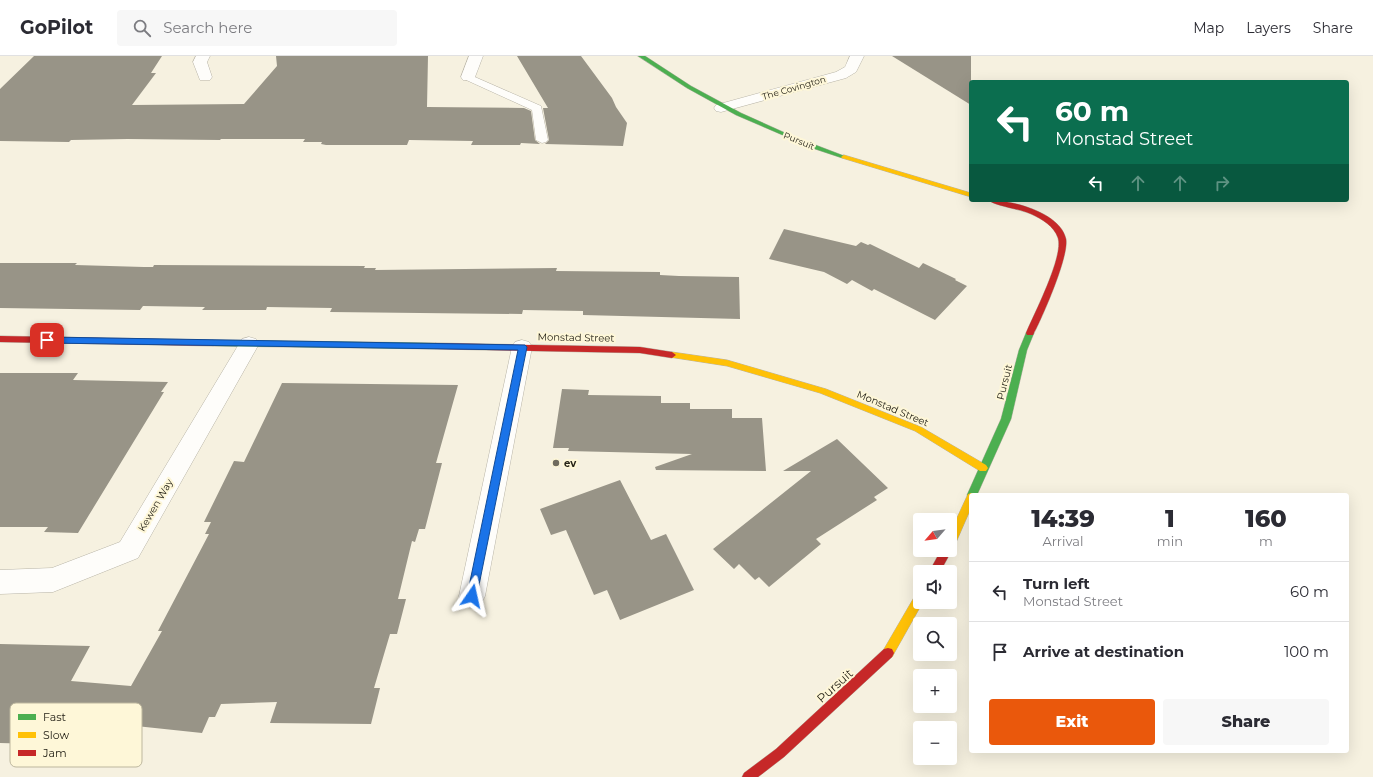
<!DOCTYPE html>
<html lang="en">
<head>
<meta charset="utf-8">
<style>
  body { margin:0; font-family:Montserrat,sans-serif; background:#f7f7f7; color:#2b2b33; height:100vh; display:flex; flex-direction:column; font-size:15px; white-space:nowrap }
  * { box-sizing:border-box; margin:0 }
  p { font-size:13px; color:#7c7c81 }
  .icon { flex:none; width:22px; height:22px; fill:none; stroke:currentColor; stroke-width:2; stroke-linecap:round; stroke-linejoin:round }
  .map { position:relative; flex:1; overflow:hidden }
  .side { position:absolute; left:969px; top:437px; width:380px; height:260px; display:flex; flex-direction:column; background:#fff; border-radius:4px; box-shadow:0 4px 16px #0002 }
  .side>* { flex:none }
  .hud { position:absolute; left:969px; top:24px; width:380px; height:122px; border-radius:4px; box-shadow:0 4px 16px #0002; background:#0b6e4f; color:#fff; overflow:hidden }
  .needle { width:26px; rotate:242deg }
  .fabs { position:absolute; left:913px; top:457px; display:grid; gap:8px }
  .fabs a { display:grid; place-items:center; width:44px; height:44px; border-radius:4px; background:#fff; box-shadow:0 4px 16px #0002; font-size:20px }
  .pin { position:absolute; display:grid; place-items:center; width:34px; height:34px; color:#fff; margin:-17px; border-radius:8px; box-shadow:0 2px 6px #0006 }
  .me { position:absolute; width:44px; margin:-22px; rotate:11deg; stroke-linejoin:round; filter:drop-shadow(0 0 3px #0008) }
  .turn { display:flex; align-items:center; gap:14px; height:84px; padding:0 20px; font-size:18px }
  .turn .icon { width:52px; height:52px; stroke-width:2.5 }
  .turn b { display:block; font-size:28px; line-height:34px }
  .lanes { display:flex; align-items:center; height:38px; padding:0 20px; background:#0003; justify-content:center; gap:20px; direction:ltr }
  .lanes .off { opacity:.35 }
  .eta { display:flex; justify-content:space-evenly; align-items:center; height:68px; text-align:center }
  .eta b { font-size:24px; font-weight:800; line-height:28px }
  .cta { display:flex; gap:8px; margin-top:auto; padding:8px 20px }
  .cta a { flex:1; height:46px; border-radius:4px; background:#ea580c; color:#fff; font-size:16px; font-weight:800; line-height:46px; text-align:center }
  .cta a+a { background:#f7f7f7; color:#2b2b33 }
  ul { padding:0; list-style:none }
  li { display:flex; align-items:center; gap:12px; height:60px; padding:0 20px; border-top:1px solid #e1e1e2 }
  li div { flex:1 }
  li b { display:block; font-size:15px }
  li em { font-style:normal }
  header { display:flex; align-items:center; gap:24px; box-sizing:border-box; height:56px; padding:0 20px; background:#fff; border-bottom:1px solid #e1e1e2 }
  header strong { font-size:19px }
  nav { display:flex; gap:22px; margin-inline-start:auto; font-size:14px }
  .search { width:280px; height:36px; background:#f7f7f7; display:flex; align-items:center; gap:10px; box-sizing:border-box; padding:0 14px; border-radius:4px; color:#7c7c81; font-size:15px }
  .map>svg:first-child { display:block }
</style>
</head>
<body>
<header>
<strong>GoPilot</strong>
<div class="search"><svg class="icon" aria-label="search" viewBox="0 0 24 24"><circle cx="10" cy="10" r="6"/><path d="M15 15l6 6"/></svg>Search here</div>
<nav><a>Map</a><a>Layers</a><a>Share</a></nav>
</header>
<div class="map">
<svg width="1373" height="721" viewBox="0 0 1373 721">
  <rect width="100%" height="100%" fill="#f6f1e0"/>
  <g fill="#989487">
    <polygon points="34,0 162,0 151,17 156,17 132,49 244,48 277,10 276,0 428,0 427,51 524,52 531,55 535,84 540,88 521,87 520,89 471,89 473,85 409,84 407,89 326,89 321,88 322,86 303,86 305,83 221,83 220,84 128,83 71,84 69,86 0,85 0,33"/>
    <polygon points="517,0 581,0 612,42 616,51 627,67 623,90 545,88 549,84 543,52 548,52"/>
    <polygon points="892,0 971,0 971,49"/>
    <polygon points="784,173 856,190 861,186 868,189 870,188 919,212 923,207 956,223 955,224 967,230 935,264 874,233 872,235 852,224 847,228 824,216 769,203"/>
    <polygon points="0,207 77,207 75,209 144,211 153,211 154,209 365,210 364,212 376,212 375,214 557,212 556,215 660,216 660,219 679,220 739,221 740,263 583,259 583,255 523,254 522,258 330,256 332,252 267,251 266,254 202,254 205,251 143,250 140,254 0,252"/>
    <polygon points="0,317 78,317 73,324 168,326 161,336 164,336 78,477 44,476 48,471 0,471"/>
    <polygon points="282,327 458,329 436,407 442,407 425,473 419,473 415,486 412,485 398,543 406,543 397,578 390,578 374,632 380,632 371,668 270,667 277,646 221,648 215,661 209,661 202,677 51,661 36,688 0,687 0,588 90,590 71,625 131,630 162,575 158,575 209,478 205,478 211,466 204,466 234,405 244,406"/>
    <polygon points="562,333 589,334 588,339 661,340 661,347 690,347 690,353 732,353 732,362 762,362 766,415 656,414 655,411 692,398 568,395 569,392 553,392"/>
    <polygon points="837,383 888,432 874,441 877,444 816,483 821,488 769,531 759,521 755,524 739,508 734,513 713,493 811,415 783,415"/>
    <polygon points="620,424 651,484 666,478 694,534 620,564 607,534 594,539 566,474 551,479 540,453"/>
  </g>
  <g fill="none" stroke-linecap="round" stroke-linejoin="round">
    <defs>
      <polygon id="lane" points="468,18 541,50 548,84 546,86 542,87 536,84 532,54 464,23 463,21 464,19"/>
      <g id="street">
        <polygon points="196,0 210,0 207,6 212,21 210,24 200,24 193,6"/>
        <polygon points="469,0 483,0 475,21 473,24 463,24 461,21"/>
        <polygon points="850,0 864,0 856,16 846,22 721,56 716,55 714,52 716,49 836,16 845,11"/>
        <polygon points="249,281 256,283 259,288 138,502 53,536 0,538 0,514 52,512 120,486 242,283"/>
        <polygon points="522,284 529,286 532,291 485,540 481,548 472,552 463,548 459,540 512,291 515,286"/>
      </g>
      <g id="fast">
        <polygon points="638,0 645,0 691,30 741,57 792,80 847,101 842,102 815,93 736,59 687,32"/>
        <polygon points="1030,274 1034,277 1027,294 1011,363 977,439 971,439 971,443 969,442 967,439 1001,363 1019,294 1026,277"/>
        <polygon points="213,284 436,287 440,290 436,293 213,290 209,287"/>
      </g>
      <g id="slow">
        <polygon points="844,99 971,137 971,141 842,102 841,101"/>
        <polygon points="672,296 727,304 826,333 921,371 986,409 988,412 986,415 980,415 915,375 820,337 727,310 669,301 668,299"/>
        <polygon points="971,437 975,439 971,439 971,452 954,491 950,492 950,477 968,438"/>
        <polygon points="920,536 920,546 923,546 892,601 888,602 884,601 882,597 884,593 916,538"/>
      </g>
      <g id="jam">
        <path d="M988 144C1011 144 1060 156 1066 183 1069 201 1042 262 1033 279H1027L1026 277C1034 258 1064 200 1058 182 1054 170 1042 163 1031 158 1020 153 995 150 988 144Z"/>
        <polygon points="0,280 213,284 217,287 213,290 0,286"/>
        <polygon points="436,287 640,291 672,296 676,299 672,302 640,297 436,293 432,290"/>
        <polygon points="950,491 952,494 940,516 929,516 941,494 950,494"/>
        <polygon points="888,592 892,593 894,597 892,601 784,701 758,721 742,721 744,717 776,693 884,593"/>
      </g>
    </defs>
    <use href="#lane" stroke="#b8b4a7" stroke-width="1"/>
    <use href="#street" stroke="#b8b4a7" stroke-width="1"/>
    <use href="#fast" stroke="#b8b4a7" stroke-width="1"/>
    <use href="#slow" stroke="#b8b4a7" stroke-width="1"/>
    <use href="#jam" stroke="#b8b4a7" stroke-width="1"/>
    <use href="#lane" fill="#fefdfa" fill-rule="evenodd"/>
    <use href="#street" fill="#fefdfa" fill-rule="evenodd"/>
    <use href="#fast" fill="#4caf50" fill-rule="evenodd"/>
    <use href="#slow" fill="#ffc107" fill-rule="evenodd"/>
    <use href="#jam" fill="#c62828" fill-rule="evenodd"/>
  </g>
  <polygon fill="#1a73e8" stroke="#114b97" points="47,281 525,289 527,291 476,544 472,545 469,544 467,540 518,294 47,287 42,284"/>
  <circle fill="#6f6b5e" stroke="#fef7d8" stroke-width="1.5" cx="556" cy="407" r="4"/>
  <g text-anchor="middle" stroke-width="4" stroke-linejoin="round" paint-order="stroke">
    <g font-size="9" fill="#262318" stroke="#fef7d8">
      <text transform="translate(794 32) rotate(-16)" y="3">The Covington</text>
      <text transform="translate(799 85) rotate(22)" y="3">Pursuit</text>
    </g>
    <g font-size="10" fill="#262318" stroke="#fef7d8">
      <text transform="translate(576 281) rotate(1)" y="4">Monstad Street</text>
      <text transform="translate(1004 326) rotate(-76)" y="4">Pursuit</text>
      <text transform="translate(893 352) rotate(23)" y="4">Monstad Street</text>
      <text transform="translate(155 449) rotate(-60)" y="4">Kewen Way</text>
    </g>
    <g font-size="10" font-weight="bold" fill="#262318" stroke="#fef7d8" text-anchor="start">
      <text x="564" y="411">ev</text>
    </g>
    <g font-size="12" fill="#262318" stroke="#fef7d8">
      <text transform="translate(835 630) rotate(-42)" y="4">Pursuit</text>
    </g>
  </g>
  <rect x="10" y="647" width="132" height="64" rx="6" fill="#fef7d8" stroke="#bdb79e" stroke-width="1"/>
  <rect x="18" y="658" width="18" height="6" fill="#4caf50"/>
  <rect x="18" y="676" width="18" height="6" fill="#ffc107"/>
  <rect x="18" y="694" width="18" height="6" fill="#c62828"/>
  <g font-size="11" fill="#262318">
    <text x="43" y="665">Fast</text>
    <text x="43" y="683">Slow</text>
    <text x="43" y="701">Jam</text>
  </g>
</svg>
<div class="fabs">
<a><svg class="needle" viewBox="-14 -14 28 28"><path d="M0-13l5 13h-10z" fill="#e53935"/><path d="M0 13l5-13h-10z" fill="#7c7c81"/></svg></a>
<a><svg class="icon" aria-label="sound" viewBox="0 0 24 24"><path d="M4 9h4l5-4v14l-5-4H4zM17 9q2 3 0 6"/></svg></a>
<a><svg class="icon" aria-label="search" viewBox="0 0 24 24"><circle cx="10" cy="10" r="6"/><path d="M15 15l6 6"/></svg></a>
<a>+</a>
<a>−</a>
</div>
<div class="pin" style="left:47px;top:284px;background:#d93025"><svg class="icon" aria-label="arrive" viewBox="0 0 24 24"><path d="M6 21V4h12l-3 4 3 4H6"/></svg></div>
<svg class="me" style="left:472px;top:540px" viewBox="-20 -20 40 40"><path d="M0-17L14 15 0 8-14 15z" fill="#1a73e8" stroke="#fff" stroke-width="4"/></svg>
<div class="hud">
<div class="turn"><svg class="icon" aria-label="left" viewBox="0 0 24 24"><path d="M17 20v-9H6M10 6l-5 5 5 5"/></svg><div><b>60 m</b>Monstad Street</div></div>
<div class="lanes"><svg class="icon" aria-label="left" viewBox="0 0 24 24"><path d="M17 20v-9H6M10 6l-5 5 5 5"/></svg><svg class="icon off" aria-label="ahead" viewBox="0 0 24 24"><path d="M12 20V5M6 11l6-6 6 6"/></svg><svg class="icon off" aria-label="ahead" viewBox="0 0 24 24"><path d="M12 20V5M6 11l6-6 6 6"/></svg><svg class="icon off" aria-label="right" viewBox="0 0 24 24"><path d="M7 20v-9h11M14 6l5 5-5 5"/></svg></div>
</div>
<section class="side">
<div class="eta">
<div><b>14:39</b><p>Arrival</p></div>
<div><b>1</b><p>min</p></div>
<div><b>160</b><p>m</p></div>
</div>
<ul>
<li><svg class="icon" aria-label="left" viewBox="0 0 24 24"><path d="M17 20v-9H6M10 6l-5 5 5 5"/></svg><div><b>Turn left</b><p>Monstad Street</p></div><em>60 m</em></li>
<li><svg class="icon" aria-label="arrive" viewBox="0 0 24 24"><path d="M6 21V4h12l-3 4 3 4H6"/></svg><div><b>Arrive at destination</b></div><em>100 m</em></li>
</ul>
<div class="cta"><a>Exit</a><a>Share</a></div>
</section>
</div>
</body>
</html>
